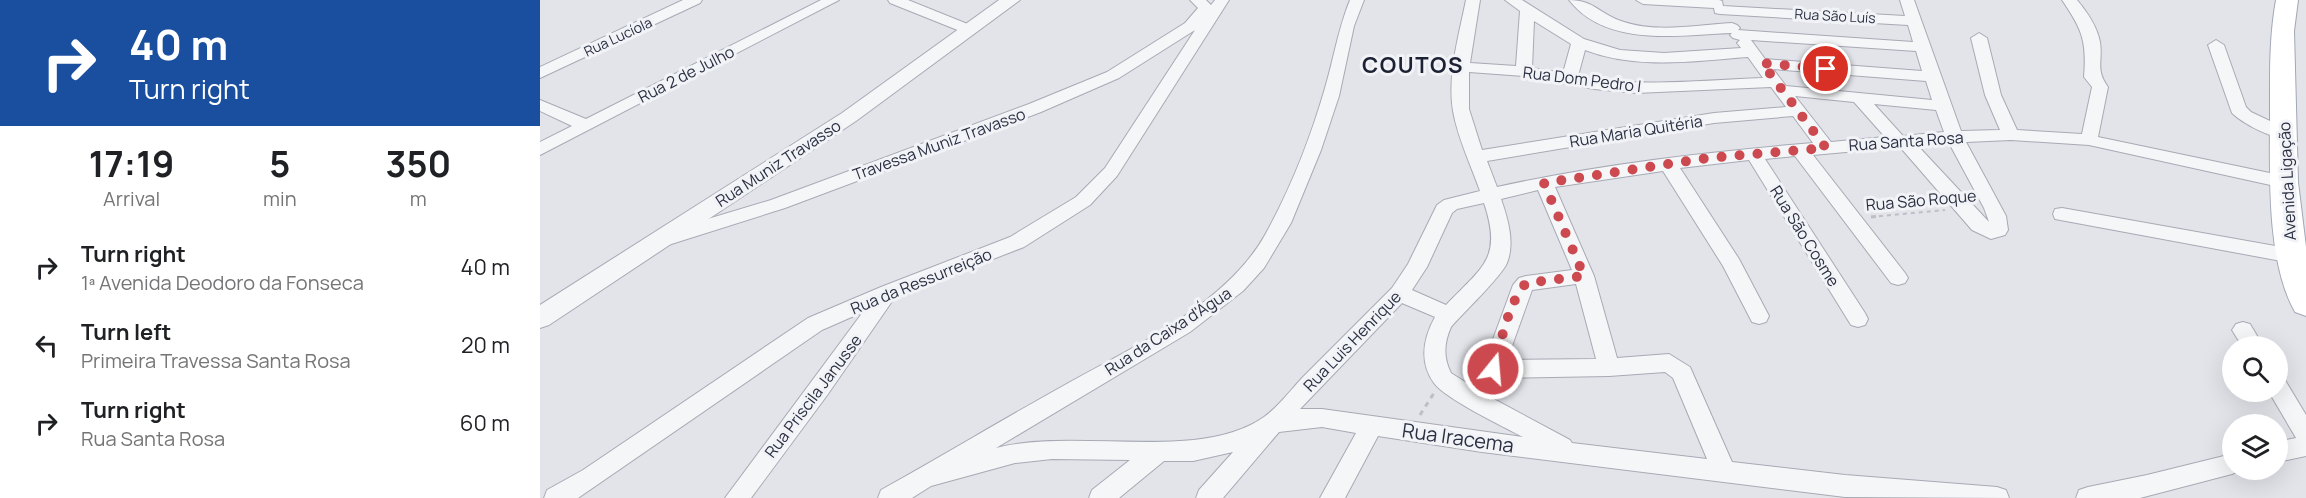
<!DOCTYPE html>
<html lang="en">
<head>
<meta charset="utf-8">
<style>
  body { margin:0; font-family:Manrope,sans-serif; background:#f2f2f2; color:#202124; height:100vh; display:flex; flex-direction:column; font-size:22px; white-space:nowrap }
  * { box-sizing:border-box; margin:0 }
  p { font-size:20px; color:#757577 }
  .icon { flex:none; width:33px; height:33px; fill:none; stroke:currentColor; stroke-width:2; stroke-linecap:round; stroke-linejoin:round }
  .map { position:relative; flex:1; overflow:hidden }
  .details { display:flex; flex-direction:column; background:#fff; width:540px }
  .details>* { flex:none }
  .banner { background:#1a4fa0; color:#fff; overflow:hidden }
  .controls { position:absolute; left:1682px; top:336px; display:grid; gap:12px }
  .controls a { display:grid; place-items:center; width:66px; height:66px; border-radius:50%; background:#fff; box-shadow:0 6px 24px #0002; font-size:30px }
  .pin { position:absolute; display:grid; place-items:center; width:51px; height:51px; color:#fff; margin:-26px; border:3px solid #fff; border-radius:50%; box-shadow:0 2px 6px #0007 }
  .me { position:absolute; width:66px; margin:-33px; rotate:17deg; stroke-linejoin:round; filter:drop-shadow(0 0 4px #0008) }
  .turn { display:flex; align-items:center; gap:21px; height:126px; padding:0 30px; font-size:27px }
  .turn .icon { width:78px; height:78px; stroke-width:2.5 }
  .turn b { display:block; font-size:42px; line-height:51px }
  .eta { display:flex; justify-content:space-evenly; align-items:center; height:102px; text-align:center }
  .eta b { font-size:36px; font-weight:700; line-height:42px }
  ul { padding:0; list-style:none }
  li { display:flex; align-items:center; gap:18px; height:78px; padding:0 30px }
  li div { flex:1 }
  li b { display:block; font-size:22px }
  li em { font-style:normal }
  main { display:flex; flex:1; min-height:0 }
  .map>svg:first-child { display:block }
</style>
</head>
<body>
<main>
<section class="details">
<div class="banner">
<div class="turn"><svg class="icon" aria-label="right" viewBox="0 0 24 24"><path d="M7 20v-9h11M14 6l5 5-5 5"/></svg><div><b>40 m</b>Turn right</div></div>
</div>
<div class="eta">
<div><b>17:19</b><p>Arrival</p></div>
<div><b>5</b><p>min</p></div>
<div><b>350</b><p>m</p></div>
</div>
<ul>
<li><svg class="icon" aria-label="right" viewBox="0 0 24 24"><path d="M7 20v-9h11M14 6l5 5-5 5"/></svg><div><b>Turn right</b><p>1ª Avenida Deodoro da Fonseca</p></div><em>40 m</em></li>
<li><svg class="icon" aria-label="left" viewBox="0 0 24 24"><path d="M17 20v-9H6M10 6l-5 5 5 5"/></svg><div><b>Turn left</b><p>Primeira Travessa Santa Rosa</p></div><em>20 m</em></li>
<li><svg class="icon" aria-label="right" viewBox="0 0 24 24"><path d="M7 20v-9h11M14 6l5 5-5 5"/></svg><div><b>Turn right</b><p>Rua Santa Rosa</p></div><em>60 m</em></li>
</ul>
</section>
<div class="map">
<svg width="1766" height="498" viewBox="0 0 1766 498">
  <rect width="100%" height="100%" fill="#e2e4ea"/>
  <g fill="none" stroke-linecap="round" stroke-linejoin="round">
    <defs>
      <g id="minor">
        <polygon points="143,0 162,0 160,3 0,78 0,67"/>
        <polygon points="281,0 299,0 0,155 0,142 32,126 0,111 0,100 46,119"/>
        <polygon points="348,0 368,0 435,27 438,30 430,35 350,3"/>
        <polygon points="650,0 666,0 671,5 675,0 689,0 577,176 550,205 484,247 355,297 288,394 211,498 185,498 323,312 282,330 38,498 4,498 7,490 43,470 268,318 341,287 470,237 536,197 565,168 655,30 579,78 501,112 245,208 125,246 118,244 115,239 118,234 231,200 489,104 567,72 645,23 658,8"/>
        <path d="M810 0H824L814 26 799 96 781 150 751 223 724 268 703 291 650 332 456 448C536 427 658 463 724 417 738 407 750 391 762 378 792 348 822 318 852 288L868 264 897 205 904 200 940 191C931 165 918 139 913 111 907 75 919 35 926 0H940L930 63 976 66 980 11 965 0H982L1044 39 1080 50 1124 53 1201 48 1197 43 1200 40 1193 38 1190 35 1192 33C1140 35 1066 48 1029 0 1055 0 1060 15 1084 22 1118 33 1157 25 1192 23L1197 25 1200 28 1198 30 1373 42 1368 25 1180 14 1175 13 1174 8 1103 4 1096 0H1179L1182 1 1183 6 1365 16 1360 0H1374L1421 131 1460 130 1445 95 1431 38 1439 33 1447 38 1461 95 1477 130 1542 134 1552 87 1544 77C1547 41 1542 29 1522 0H1537C1547 12 1557 26 1560 42 1563 62 1555 69 1568 87L1558 137 1744 176 1750 178 1753 182 1750 186 1744 188 1549 145 1471 140 1426 142 1466 216 1468 230 1465 235 1451 239 1432 230 1360 147 1273 155 1365 273 1368 278 1365 283 1358 285 1351 283 1255 156 1225 159 1325 313 1328 319 1325 325 1318 327 1311 325 1209 160 1140 168 1199 259 1229 316 1226 322 1219 324 1212 322 1183 266 1123 171 1015 187 1054 276 1077 358 1129 354 1150 367 1192 462 1305 475 1457 487 1466 490 1469 498 1305 497 942 452 838 436 805 498H780L816 433 782 427 739 432 683 498H656L659 490 693 452 653 461H624L579 498H549L552 490 590 460 512 459 475 463 391 486 372 498H338L341 490C402 456 462 420 523 386 591 348 686 305 725 235 750 190 771 137 785 88 794 58 798 29 810 0ZM994 21 1031 44 1023 73 992 68ZM1211 40 1376 51 1382 71 1225 59ZM1045 50C1097 70 1154 61 1208 57L1223 78C1162 80 1099 88 1038 76ZM1233 69 1386 81 1392 100 1246 86ZM929 72 984 76 1054 89 1096 93 1231 87 1246 107 1174 113 942 150 929 109ZM1255 96 1314 102 1345 137 1291 142ZM1334 104 1396 110 1404 132 1363 136ZM1253 116 1273 143C1168 152 1061 164 957 187L947 161 1174 123ZM1409 143 1444 208 1449 222 1378 146ZM998 190 1032 270 986 276 979 278 973 285 942 369 933 387 911 373C903 357 904 343 911 327 922 314 961 277 967 263 975 243 968 219 961 199ZM944 203C963 259 942 267 906 305L872 290 887 267 912 213 917 209ZM1036 284 1056 359 967 360 992 290ZM862 303 895 317C883 339 879 362 894 383 904 398 964 427 983 437L782 409H760ZM1125 372 1133 378 1167 459 1032 443 1030 440 950 397 960 378 1069 376Z"/>
        <path d="M1676 40 1684 45 1706 107 1711 112 1749 130 1752 134 1749 138C1735 141 1702 123 1692 113L1668 45Z"/>
        <polygon points="1522,208 1752,249 1759,251 1762,256 1759,261 1752,263 1515,219 1513,214 1515,209"/>
        <polygon points="1703,322 1710,324 1723,346 1702,346 1692,330 1696,324"/>
        <polygon points="1737,377 1745,380 1766,415 1766,456 1737,462 1737,442 1756,438 1729,392 1737,392"/>
        <polygon points="1692,454 1692,470 1701,470 1692,474 1600,498 1536,498 1539,490 1548,487 1607,475"/>
      </g>
      <polygon id="tertiary" points="459,0 480,0 316,121 9,325 0,328 0,305 302,113"/>
      <path id="primary" d="M1736 0H1758L1754 31 1758 182 1766 247V316L1755 312C1726 261 1730 172 1730 114 1730 76 1729 38 1736 0Z"/>
    </defs>
    <use href="#minor" stroke="#a7aab4" stroke-width="2"/>
    <use href="#tertiary" stroke="#a7aab4" stroke-width="2"/>
    <use href="#primary" stroke="#a1a7b6" stroke-width="2"/>
    <polyline stroke="#bcbfc5" stroke-width="2" stroke-dasharray="4 4" stroke-linecap="butt" points="1331,217 1405,210"/>
    <g stroke="#bcbfc5" stroke-width="3" stroke-dasharray="5 5" stroke-linecap="butt">
      <polyline points="1331,217 1341,216"/>
      <polyline points="880,415 894,393"/>
    </g>
    <use href="#minor" fill="#f5f6f8" fill-rule="evenodd"/>
    <use href="#tertiary" fill="#f5f6f8" fill-rule="evenodd"/>
    <use href="#primary" fill="#fff" fill-rule="evenodd"/>
  </g>
  <g fill="none" stroke-linecap="round" stroke-linejoin="round">
    <path stroke="#cd4950" stroke-width="10" stroke-dasharray="0 18" d="M953 369C962 341 967 305 986 283L1044 276 1004 183 1168 158 1286 148 1222 63 1286 69"/>
  </g>
  <g text-anchor="middle" stroke-width="6" stroke-linejoin="round" paint-order="stroke">
    <g font-size="14" fill="#2a3042" stroke="#f2f3f7">
      <text transform="translate(1295 16) rotate(3)" y="5">Rua São Luís</text>
      <text transform="translate(78 37) rotate(-25)" y="5">Rua Lucíola</text>
    </g>
    <g font-size="16" fill="#2a3042" stroke="#f2f3f7">
      <text transform="translate(146 74) rotate(-27)" y="6">Rua 2 de Julho</text>
      <text transform="translate(1042 79) rotate(7)" y="6">Rua Dom Pedro I</text>
      <text transform="translate(1096 131) rotate(-9)" y="6">Rua Maria Quitéria</text>
      <text transform="translate(1366 141) rotate(-4)" y="6">Rua Santa Rosa</text>
      <text transform="translate(399 144) rotate(-20)" y="6">Travessa Muniz Travasso</text>
      <text transform="translate(238 163) rotate(-33)" y="6">Rua Muniz Travasso</text>
      <text transform="translate(1747 181) rotate(-93)" y="6">Avenida Ligação</text>
      <text transform="translate(1381 200) rotate(-5)" y="6">Rua São Roque</text>
      <text transform="translate(1265 236) rotate(58)" y="6">Rua São Cosme</text>
      <text transform="translate(381 281) rotate(-22)" y="6">Rua da Ressurreição</text>
      <text transform="translate(628 331) rotate(-33)" y="6">Rua da Caixa d'Água</text>
      <text transform="translate(812 341) rotate(-46)" y="6">Rua Luis Henrique</text>
      <text transform="translate(273 396) rotate(-53)" y="6">Rua Priscila Janusse</text>
    </g>
    <g font-size="20" fill="#2a3042" stroke="#f2f3f7">
      <text transform="translate(918 438) rotate(8)" y="7">Rua Iracema</text>
    </g>
    <g font-size="22" font-weight="bold" letter-spacing="1.5" fill="#1c2233" stroke="#f2f3f7">
      <text x="873" y="73">COUTOS</text>
    </g>
  </g>
</svg>
<div class="controls">
<a><svg class="icon" aria-label="search" viewBox="0 0 24 24"><circle cx="10" cy="10" r="6"/><path d="M15 15l6 6"/></svg></a>
<a><svg class="icon" aria-label="layers" viewBox="0 0 24 24"><path d="M12 4l9 5-9 5-9-5zM3 14l9 5 9-5"/></svg></a>
</div>
<div class="pin" style="left:1286px;top:69px;background:#d93025"><svg class="icon" aria-label="arrive" viewBox="0 0 24 24"><path d="M6 21V4h12l-3 4 3 4H6"/></svg></div>
<svg class="me" style="left:953px;top:369px" viewBox="-20 -20 40 40"><circle r="17" fill="#cd4950" stroke="#fff" stroke-width="3"/><path d="M0-11L8 9 0 5-8 9z" fill="#fff"/></svg>
</div>
</main>
</body>
</html>
